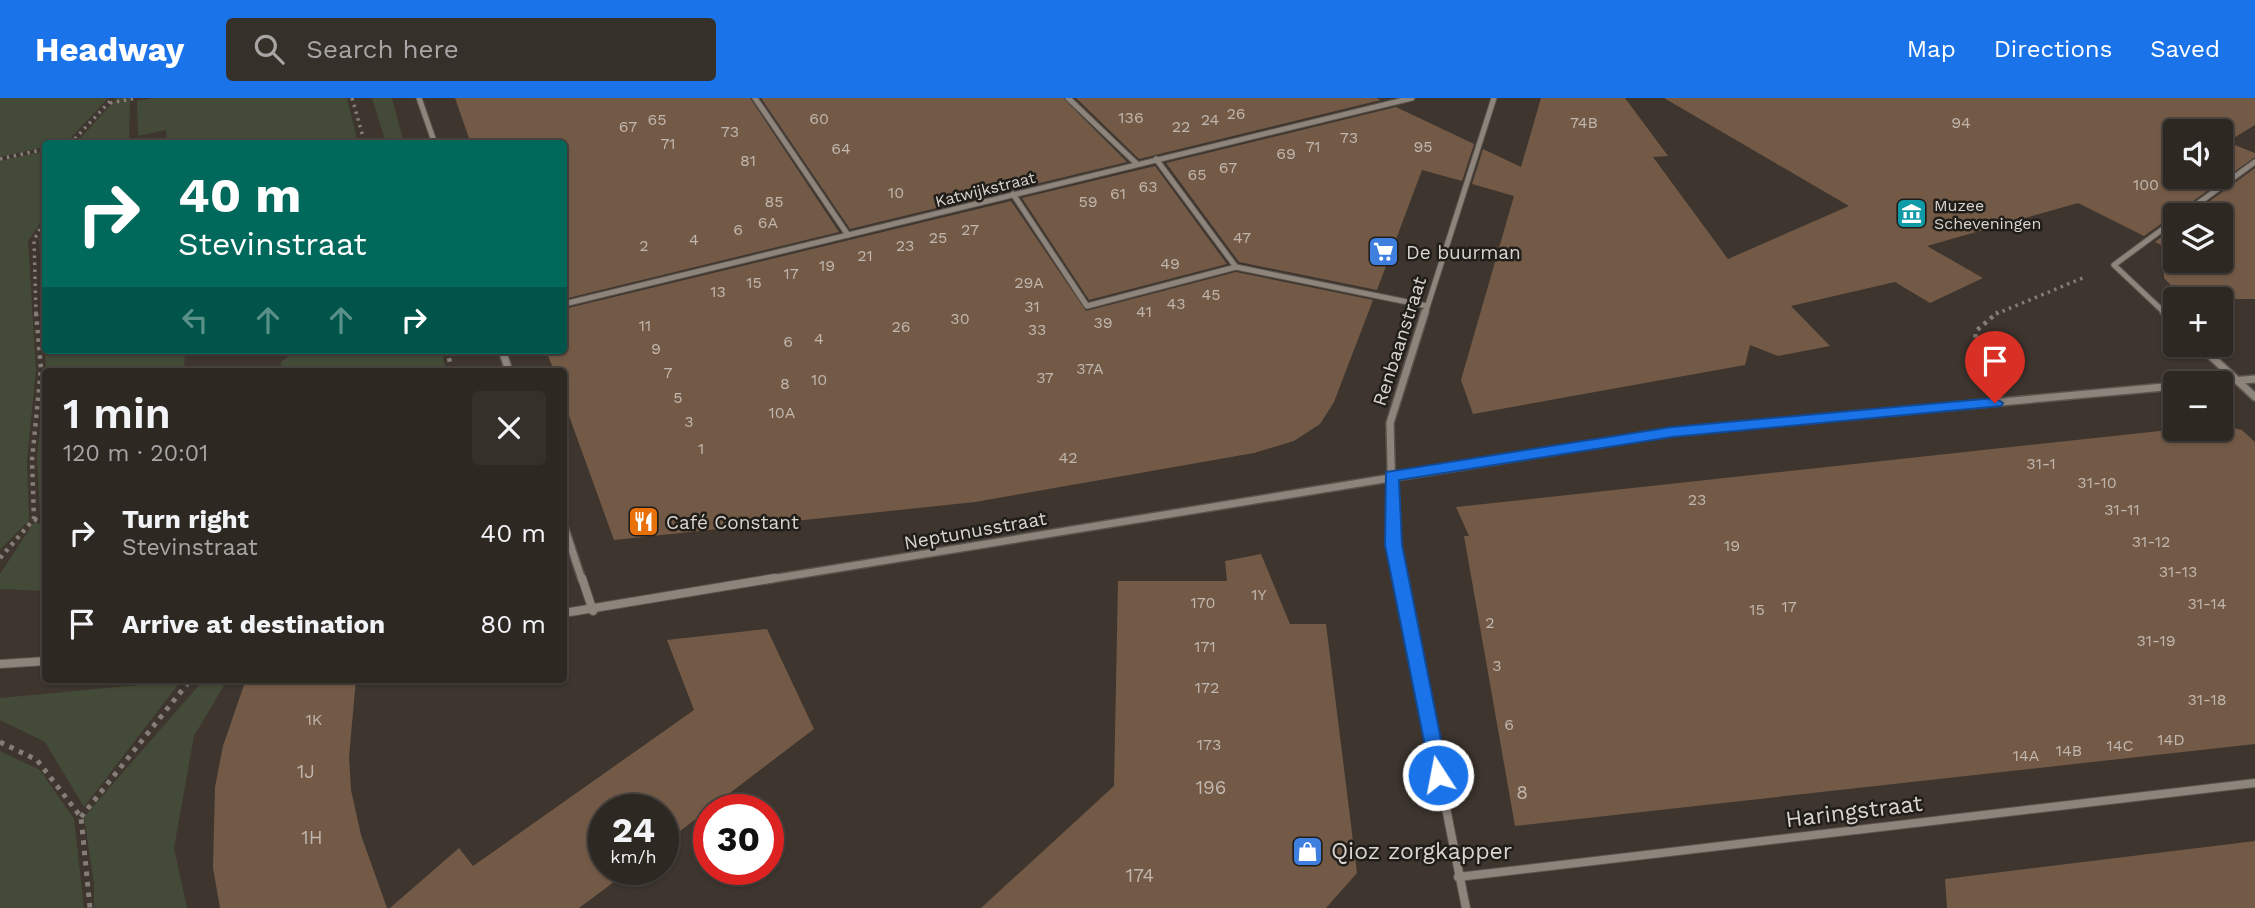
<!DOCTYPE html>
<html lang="en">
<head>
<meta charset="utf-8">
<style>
  body { margin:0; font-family:"Work Sans",sans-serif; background:#36302a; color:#f1f3f6; height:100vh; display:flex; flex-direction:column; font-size:26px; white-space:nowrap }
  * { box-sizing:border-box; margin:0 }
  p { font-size:23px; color:#a7a6a5 }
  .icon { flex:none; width:38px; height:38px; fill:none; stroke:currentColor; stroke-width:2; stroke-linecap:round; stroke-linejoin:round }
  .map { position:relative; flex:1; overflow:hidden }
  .panel { position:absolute; left:42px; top:270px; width:525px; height:315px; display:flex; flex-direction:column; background:#2e2822; border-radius:7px; box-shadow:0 2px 5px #0004,0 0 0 2px #494440 }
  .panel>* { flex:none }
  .guide { position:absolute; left:42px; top:42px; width:525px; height:214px; border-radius:7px; box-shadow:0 2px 5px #0004,0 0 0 2px #494440; background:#00695c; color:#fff; overflow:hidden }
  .fabs { position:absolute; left:2163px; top:21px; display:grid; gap:14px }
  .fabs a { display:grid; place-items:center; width:70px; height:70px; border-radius:7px; background:#2e2822; box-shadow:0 2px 5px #0004,0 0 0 2px #494440; font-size:35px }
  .speed { position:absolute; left:588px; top:696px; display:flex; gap:14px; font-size:35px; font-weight:700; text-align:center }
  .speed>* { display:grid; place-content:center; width:91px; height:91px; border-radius:50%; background:#2e2822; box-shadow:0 2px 5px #0004,0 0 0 2px #494440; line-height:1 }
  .speed small { font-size:18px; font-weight:400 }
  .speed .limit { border:10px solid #d22; background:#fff; color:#111 }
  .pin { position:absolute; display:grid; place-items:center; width:60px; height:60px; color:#fff; margin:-72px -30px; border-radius:50% 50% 50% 0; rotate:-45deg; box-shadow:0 0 7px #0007 }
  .pin .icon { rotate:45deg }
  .me { position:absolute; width:77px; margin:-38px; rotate:349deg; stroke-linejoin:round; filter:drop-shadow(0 0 5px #0008) }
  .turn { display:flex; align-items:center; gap:24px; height:147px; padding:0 21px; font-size:32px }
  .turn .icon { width:91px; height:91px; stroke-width:2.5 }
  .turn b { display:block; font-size:49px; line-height:60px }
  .lanes { display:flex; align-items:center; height:66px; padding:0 21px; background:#0003; justify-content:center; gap:35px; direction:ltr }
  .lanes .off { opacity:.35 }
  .round { display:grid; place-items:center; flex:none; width:74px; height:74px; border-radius:7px; background:#36302a }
  .headline { display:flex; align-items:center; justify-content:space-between; height:119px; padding:0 21px }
  h1 { font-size:42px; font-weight:600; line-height:52px }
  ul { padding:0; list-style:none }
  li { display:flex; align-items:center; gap:21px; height:91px; padding:0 21px }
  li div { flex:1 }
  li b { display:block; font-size:26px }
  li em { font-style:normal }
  header { display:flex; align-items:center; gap:42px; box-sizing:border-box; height:98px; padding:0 35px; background:#1a73e8; color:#fff }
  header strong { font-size:33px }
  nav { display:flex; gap:38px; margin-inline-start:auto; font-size:24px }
  .search { width:490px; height:63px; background:#36302a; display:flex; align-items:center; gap:18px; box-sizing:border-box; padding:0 24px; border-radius:7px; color:#a7a6a5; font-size:26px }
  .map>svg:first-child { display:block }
</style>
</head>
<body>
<header>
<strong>Headway</strong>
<div class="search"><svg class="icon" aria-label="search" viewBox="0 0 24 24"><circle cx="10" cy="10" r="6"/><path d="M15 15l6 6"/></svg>Search here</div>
<nav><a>Map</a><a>Directions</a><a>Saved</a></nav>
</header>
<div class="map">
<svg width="2255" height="810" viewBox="0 0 2255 810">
  <rect width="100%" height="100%" fill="#3d352e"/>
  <g fill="#444a38">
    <polygon points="0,0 108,0 67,44 46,46 45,49 0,59"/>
    <polygon points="117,0 130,0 129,45 76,45"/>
    <polygon points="153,0 347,0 358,45 176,45 167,44 166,32 138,38 137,3"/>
    <polygon points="372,0 392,0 404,45 386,45"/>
    <polygon points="45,53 45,118 28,143 36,272 27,363 29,422 0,452 0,63"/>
    <polygon points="45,126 46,252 185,252 184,273 46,273 39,141"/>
    <polygon points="297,252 441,252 446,273 281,273 281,264"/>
    <polygon points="45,279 45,419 40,417 37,360"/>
    <polygon points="34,424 45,428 45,493 0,491 0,476"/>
    <polygon points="212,581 228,581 194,638 174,750 187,810 94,810 94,786 84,719 200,586"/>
    <polygon points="181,583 84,709 45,644 0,622 0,600"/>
    <polygon points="0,653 40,672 74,721 84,810 0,810"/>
  </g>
  <g fill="#735a47" fill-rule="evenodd">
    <polygon points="455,0 750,0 839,134 564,201 564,46 471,46"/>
    <polygon points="761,0 1063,0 1127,64 850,131"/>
    <polygon points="1076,0 1376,0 1381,2 1139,61"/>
    <path d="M1541 0H1625L1668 58 1653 59 1728 161 1849 108 1664 0H2255V27L2227 44 2255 55V59L2144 138 2078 105 1927 148 1983 180 1930 205 1895 184 1791 208 1830 248 1778 258 1750 247 1745 267 1473 316 1461 282 1514 98 1472 86 1483 51 1521 69ZM2175 33H2221V79H2175Z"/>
    <polygon points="1396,9 1474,46 1462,83 1422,72 1377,192 1239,164 1166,65"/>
    <polygon points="1155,68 1227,166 1089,202 1022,100"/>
    <polygon points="2255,70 2255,201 2184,201 2164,180 2163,148 2155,144 2175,128 2175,163 2221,163 2221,117 2191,117"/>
    <polygon points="1011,103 1086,213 1236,174 1373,202 1334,304 1320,326 1294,343 1254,355 975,404 614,442 564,304 564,273 554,273 546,252 564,252 564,211"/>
    <polygon points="2221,327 2242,332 2255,344 2255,646 1515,728 1464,438 1469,438 1456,409 2160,333 2221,331"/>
    <polygon points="1261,456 1290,526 1326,526 1357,775 1326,810 981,810 1114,688 1118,483 1227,483 1225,463"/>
    <polygon points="767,531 814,631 663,746 663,712 604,712 604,772 630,772 579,810 390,810 459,750 473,768 694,612 667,542"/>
    <polygon points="246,581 356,581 349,659 351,692 361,737 387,810 220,810 213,770 215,689 223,648"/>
    <polygon points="2255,743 2255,810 1947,810 1945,781"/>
  </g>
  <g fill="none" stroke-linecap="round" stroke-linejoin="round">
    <defs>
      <g id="street-far2">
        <polyline points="419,0 435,46"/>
        <polyline points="755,0 848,137"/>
        <polyline points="1068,0 1137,66"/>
        <polyline points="1156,61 1236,169"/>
        <polyline points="1013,96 1087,208 1236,169 1427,208"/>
        <polyline points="2182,117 2255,64"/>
        <polyline points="564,206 1412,0"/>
        <polyline points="1425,216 1494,0"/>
        <polyline points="2166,216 2114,167 2175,122"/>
      </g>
      <g id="street-far1">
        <polyline points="2164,214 2175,225"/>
        <polyline points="2199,247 2255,299"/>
        <polyline points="502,252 509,273"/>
        <polyline points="2209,285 2255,281"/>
        <polyline points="564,428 582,482"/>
        <polyline points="765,482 1672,334 2175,288"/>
        <polyline points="1400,482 1393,448 1390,325 1425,214"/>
      </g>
      <g id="street">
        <polyline points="582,480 593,513"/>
        <polyline points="1400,480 1466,810"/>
        <polyline points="564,515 775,480"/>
        <polyline points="0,566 46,563"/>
        <polyline points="1458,779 2255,685"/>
      </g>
    </defs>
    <use href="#street-far2" stroke="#5a544e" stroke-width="7"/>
    <use href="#street-far1" stroke="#5a544e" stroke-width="10"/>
    <use href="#street" stroke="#5a544e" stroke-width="10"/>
    <g stroke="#857e78" stroke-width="3.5" stroke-dasharray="2.5 4.5" stroke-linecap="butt">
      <polyline points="352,0 365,46"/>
      <polyline points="110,5 137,0"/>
      <polyline points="70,46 113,0"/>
      <polyline points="0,61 46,51"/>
      <polyline points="36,216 34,142 46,120"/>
      <polyline points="1996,216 2085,179"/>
    </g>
    <g stroke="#857e78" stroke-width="4.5" stroke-dasharray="3.5 5" stroke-linecap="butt">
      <polyline points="447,252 452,273"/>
      <polyline points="1981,272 1974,257 1976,233 1998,214"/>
      <polyline points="34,421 46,425"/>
      <polyline points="0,460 34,421 32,362 41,271 36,214"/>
    </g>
    <g stroke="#857e78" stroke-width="5" stroke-dasharray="4.5 6" stroke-linecap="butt">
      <polyline points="0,644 37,662 81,719 90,810"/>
      <polyline points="81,719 191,581"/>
    </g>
    <use href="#street-far2" stroke="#8d847c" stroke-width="5"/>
    <use href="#street-far1" stroke="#8d847c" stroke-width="7"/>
    <use href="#street" stroke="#8d847c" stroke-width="8"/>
  </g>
  <polygon fill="#1a73e8" stroke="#114b97" stroke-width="2" points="1995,300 2003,305 2001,308 1672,339 1399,382 1402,447 1448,677 1445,683 1438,686 1432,683 1385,447 1386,374 1672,329"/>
  <defs>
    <symbol id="museum-square" viewBox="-11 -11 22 22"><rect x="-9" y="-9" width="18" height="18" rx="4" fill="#0f9aa8" stroke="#211e1a"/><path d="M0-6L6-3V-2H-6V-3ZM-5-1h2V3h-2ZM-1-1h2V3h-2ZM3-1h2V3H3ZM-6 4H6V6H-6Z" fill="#fff"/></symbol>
    <symbol id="supermarket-square" viewBox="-11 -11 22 22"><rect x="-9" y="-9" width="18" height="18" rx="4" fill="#3f7fe0" stroke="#211e1a"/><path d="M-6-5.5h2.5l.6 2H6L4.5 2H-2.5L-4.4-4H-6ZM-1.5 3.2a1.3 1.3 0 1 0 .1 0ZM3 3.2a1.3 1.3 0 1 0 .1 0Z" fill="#fff"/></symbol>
    <symbol id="restaurant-square" viewBox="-11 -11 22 22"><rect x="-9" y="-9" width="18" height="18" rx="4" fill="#e8710a" stroke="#211e1a"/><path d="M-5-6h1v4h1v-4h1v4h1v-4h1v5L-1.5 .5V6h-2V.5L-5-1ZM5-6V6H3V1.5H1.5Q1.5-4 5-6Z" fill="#fff"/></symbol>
    <symbol id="shop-square" viewBox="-11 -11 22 22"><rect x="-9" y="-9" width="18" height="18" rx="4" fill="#3f7fe0" stroke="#211e1a"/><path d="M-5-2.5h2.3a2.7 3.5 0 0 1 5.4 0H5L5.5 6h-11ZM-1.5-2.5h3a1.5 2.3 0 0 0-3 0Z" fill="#fff"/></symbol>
  </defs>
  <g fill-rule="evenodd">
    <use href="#museum-square" x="1894" y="98" width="35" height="35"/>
    <use href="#supermarket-square" x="1366" y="136" width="35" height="35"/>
    <use href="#restaurant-square" x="626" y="406" width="35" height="35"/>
    <use href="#shop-square" x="1290" y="736" width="35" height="35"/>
  </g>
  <g text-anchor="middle" stroke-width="5" stroke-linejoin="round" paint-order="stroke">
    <g font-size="16" fill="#c0b6ad">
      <text x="1236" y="21">26</text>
      <text x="1131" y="25">136</text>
      <text x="819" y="26">60</text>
      <text x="657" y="27">65</text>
      <text x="1210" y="27">24</text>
      <text x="1584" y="30">74B</text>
      <text x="1961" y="30">94</text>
      <text x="628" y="34">67</text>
      <text x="1181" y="34">22</text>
      <text x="730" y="39">73</text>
      <text x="1349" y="45">73</text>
      <text x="668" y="51">71</text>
      <text x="1313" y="54">71</text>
      <text x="1423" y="54">95</text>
      <text x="841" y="56">64</text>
      <text x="1286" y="61">69</text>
      <text x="748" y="68">81</text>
      <text x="1228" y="75">67</text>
      <text x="1197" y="82">65</text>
      <text x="2146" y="92">100</text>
      <text x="1148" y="94">63</text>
      <text x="896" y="100">10</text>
      <text x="1118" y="101">61</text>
      <text x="774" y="109">85</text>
      <text x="1088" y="109">59</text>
      <text x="768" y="130">6A</text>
      <text x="738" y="137">6</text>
      <text x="970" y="137">27</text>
      <text x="938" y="145">25</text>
      <text x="1242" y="145">47</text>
      <text x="694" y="147">4</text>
      <text x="644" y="153">2</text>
      <text x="905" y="153">23</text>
      <text x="865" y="163">21</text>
      <text x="1170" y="171">49</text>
      <text x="827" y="173">19</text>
      <text x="791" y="181">17</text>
      <text x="754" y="190">15</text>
      <text x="1029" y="190">29A</text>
      <text x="718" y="199">13</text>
      <text x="1211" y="202">45</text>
      <text x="1176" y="211">43</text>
      <text x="1032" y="214">31</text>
      <text x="1144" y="219">41</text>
      <text x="960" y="226">30</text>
      <text x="1103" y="230">39</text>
      <text x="645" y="233">11</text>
      <text x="901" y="234">26</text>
      <text x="1037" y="237">33</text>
      <text x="819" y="246">4</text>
      <text x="788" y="249">6</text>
      <text x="656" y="256">9</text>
      <text x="1090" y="276">37A</text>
      <text x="668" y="280">7</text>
      <text x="1045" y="285">37</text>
      <text x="819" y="287">10</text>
      <text x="785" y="291">8</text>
      <text x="678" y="305">5</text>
      <text x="782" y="320">10A</text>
      <text x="689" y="329">3</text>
      <text x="701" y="356">1</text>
      <text x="1068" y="365">42</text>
      <text x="2041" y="371">31-1</text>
      <text x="2097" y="390">31-10</text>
      <text x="1697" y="407">23</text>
      <text x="2122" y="417">31-11</text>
      <text x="2151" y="449">31-12</text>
      <text x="1732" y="453">19</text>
      <text x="2178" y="479">31-13</text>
      <text x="1259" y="502">1Y</text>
      <text x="1203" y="510">170</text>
      <text x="2207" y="511">31-14</text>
      <text x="1789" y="514">17</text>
      <text x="1757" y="517">15</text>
      <text x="1490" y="530">2</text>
      <text x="2156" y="548">31-19</text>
      <text x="1205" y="554">171</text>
      <text x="1497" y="573">3</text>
      <text x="1207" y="595">172</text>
      <text x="2207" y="607">31-18</text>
      <text x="314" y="627">1K</text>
      <text x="1509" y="632">6</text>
      <text x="2171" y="647">14D</text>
      <text x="1209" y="652">173</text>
      <text x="2120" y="653">14C</text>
      <text x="2069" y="658">14B</text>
      <text x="2026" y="663">14A</text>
    </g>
    <g font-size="16" fill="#d9d4cf" stroke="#211e1a">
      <text transform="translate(985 91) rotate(-14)" y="6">Katwijkstraat</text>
    </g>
    <g font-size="16" fill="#d9d4cf" stroke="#211e1a" text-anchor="start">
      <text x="1934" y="113">Muzee<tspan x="1934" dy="18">Scheveningen</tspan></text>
    </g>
    <g font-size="19" fill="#d9d4cf" stroke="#211e1a" text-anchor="start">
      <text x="1406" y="161">De buurman</text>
      <text x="666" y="431">Café Constant</text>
    </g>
    <g font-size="19" fill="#d9d4cf" stroke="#211e1a">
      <text transform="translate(1399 243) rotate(-72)" y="7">Renbaanstraat</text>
      <text transform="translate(975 432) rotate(-10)" y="7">Neptunusstraat</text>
    </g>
    <g font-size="19" fill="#c0b6ad">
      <text x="306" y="680">1J</text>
      <text x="1211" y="696">196</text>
      <text x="1522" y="701">8</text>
      <text x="312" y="746">1H</text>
      <text x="1140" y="784">174</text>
    </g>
    <g font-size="23" fill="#d9d4cf" stroke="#211e1a">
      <text transform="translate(1854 713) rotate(-7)" y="8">Haringstraat</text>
    </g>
    <g font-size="23" fill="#d9d4cf" stroke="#211e1a" text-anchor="start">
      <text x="1331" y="761">Qioz zorgkapper</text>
    </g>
  </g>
</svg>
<div class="fabs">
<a><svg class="icon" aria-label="sound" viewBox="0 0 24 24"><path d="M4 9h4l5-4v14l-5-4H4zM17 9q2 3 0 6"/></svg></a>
<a><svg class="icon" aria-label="layers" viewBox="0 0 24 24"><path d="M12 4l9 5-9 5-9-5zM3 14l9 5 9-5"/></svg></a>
<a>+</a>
<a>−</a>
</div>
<div class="speed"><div>24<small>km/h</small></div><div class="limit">30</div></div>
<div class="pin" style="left:1995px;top:305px;background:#d93025"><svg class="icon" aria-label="arrive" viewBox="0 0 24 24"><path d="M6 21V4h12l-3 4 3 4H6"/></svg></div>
<svg class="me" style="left:1438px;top:677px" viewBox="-20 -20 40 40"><circle r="17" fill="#1a73e8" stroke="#fff" stroke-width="3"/><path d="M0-11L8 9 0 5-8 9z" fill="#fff"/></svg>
<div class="guide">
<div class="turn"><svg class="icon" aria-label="right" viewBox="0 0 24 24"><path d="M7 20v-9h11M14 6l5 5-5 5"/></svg><div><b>40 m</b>Stevinstraat</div></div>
<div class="lanes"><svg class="icon off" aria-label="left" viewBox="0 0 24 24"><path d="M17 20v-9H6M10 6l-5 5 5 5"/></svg><svg class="icon off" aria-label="ahead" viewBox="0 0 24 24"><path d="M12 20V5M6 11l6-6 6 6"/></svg><svg class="icon off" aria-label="ahead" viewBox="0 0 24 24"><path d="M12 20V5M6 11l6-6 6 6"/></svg><svg class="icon" aria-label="right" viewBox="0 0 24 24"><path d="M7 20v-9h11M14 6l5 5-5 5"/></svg></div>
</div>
<section class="panel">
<div class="headline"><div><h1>1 min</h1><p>120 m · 20:01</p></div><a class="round"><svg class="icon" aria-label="close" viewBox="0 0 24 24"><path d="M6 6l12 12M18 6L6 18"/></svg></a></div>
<ul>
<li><svg class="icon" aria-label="right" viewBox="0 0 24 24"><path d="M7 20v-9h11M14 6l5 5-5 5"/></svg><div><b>Turn right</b><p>Stevinstraat</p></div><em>40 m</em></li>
<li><svg class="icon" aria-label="arrive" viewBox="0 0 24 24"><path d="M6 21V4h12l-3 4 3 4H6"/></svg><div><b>Arrive at destination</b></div><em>80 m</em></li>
</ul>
</section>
</div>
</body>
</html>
